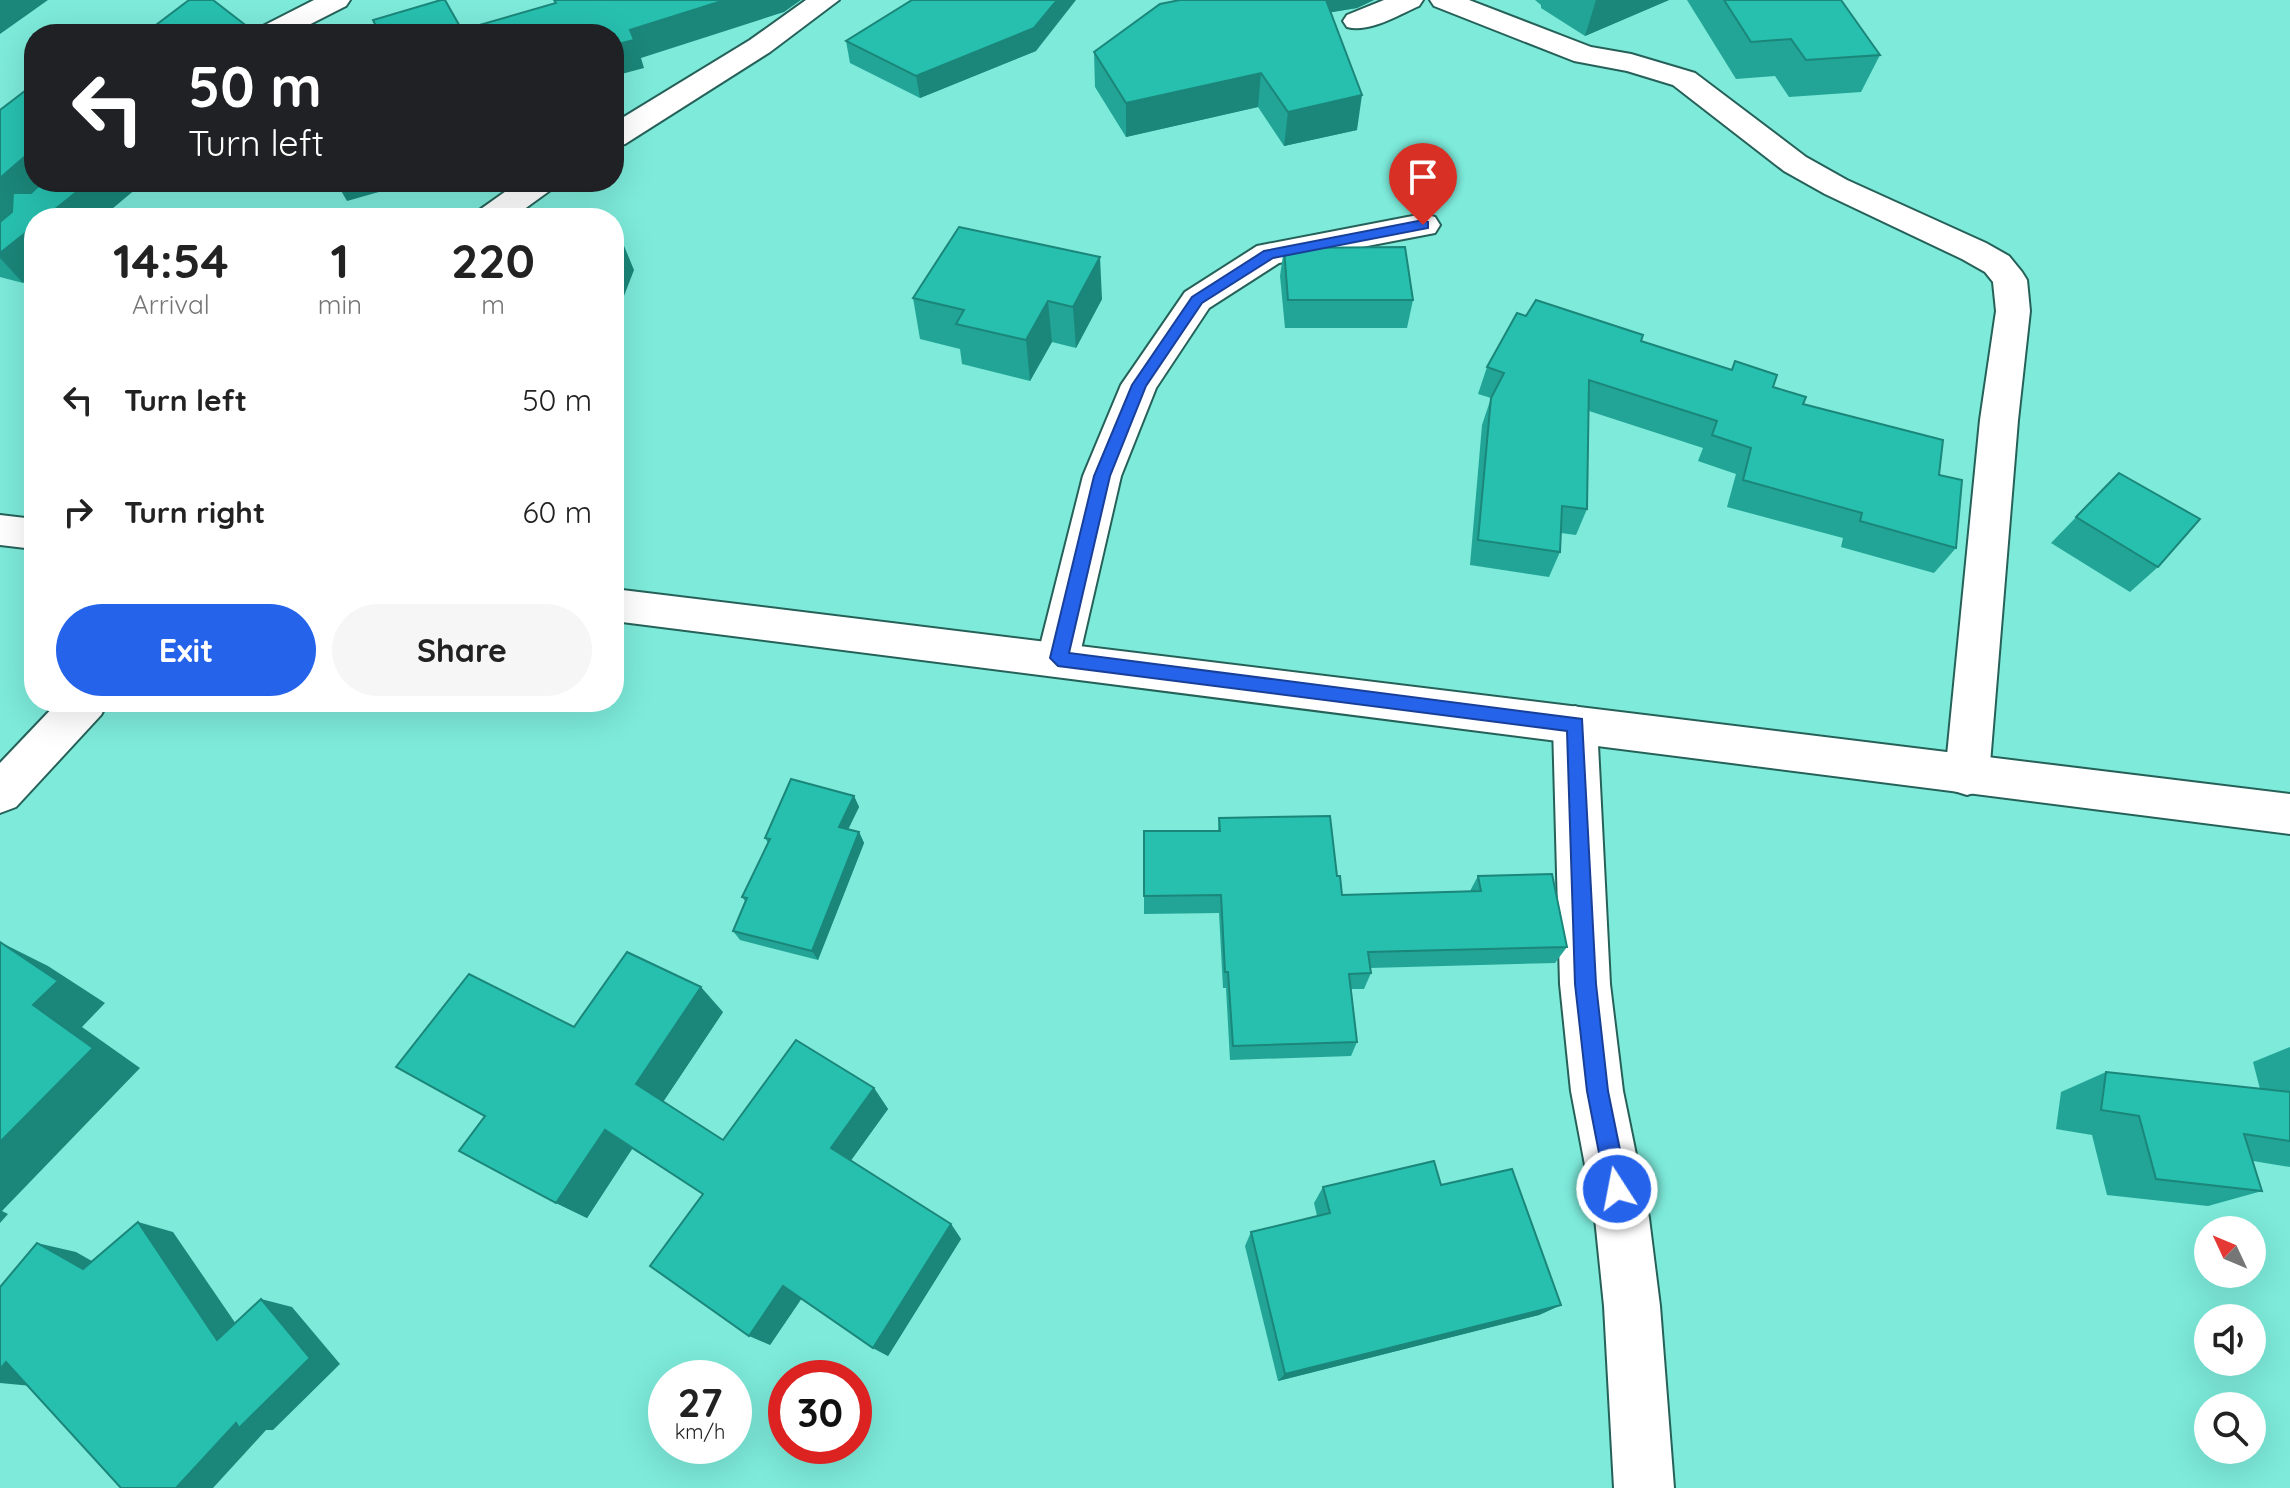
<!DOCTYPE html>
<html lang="en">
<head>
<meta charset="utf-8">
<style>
  body { margin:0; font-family:Quicksand,sans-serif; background:#f6f6f6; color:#222; height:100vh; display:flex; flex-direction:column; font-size:30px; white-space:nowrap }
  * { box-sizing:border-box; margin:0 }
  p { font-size:26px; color:#767676 }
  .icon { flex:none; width:44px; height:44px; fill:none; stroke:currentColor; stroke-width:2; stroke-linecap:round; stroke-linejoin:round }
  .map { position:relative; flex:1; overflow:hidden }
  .drawer { position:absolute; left:24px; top:208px; width:600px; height:504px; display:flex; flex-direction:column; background:#fff; border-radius:32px; box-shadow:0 8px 32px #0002 }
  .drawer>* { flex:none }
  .banner { position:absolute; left:24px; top:24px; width:600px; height:168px; border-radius:32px; box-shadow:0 8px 32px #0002; background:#202124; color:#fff; overflow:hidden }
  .needle { width:52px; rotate:314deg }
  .tools { position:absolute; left:2194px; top:1216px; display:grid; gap:16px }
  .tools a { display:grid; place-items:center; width:72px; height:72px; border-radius:50%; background:#fff; box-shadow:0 8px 32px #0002; font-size:40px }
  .speed { position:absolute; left:648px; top:1360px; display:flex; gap:16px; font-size:40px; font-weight:700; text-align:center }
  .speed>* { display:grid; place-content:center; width:104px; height:104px; border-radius:50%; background:#fff; box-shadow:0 8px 32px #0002; line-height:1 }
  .speed small { font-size:20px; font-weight:400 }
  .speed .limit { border:12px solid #d22; background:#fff; color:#111 }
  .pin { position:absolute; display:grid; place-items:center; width:68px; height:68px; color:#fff; margin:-82px -34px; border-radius:50% 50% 50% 0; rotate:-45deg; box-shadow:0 0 8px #0007 }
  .pin .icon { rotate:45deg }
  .me { position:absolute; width:88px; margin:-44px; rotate:349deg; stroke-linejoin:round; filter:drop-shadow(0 0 6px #0008) }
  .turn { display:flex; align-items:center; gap:28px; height:168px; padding:0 32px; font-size:36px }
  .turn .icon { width:104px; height:104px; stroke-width:2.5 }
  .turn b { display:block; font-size:56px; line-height:68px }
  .eta { display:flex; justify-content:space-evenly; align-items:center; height:136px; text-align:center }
  .eta b { font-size:48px; font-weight:700; line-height:56px }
  .primary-button { display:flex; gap:16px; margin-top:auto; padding:16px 32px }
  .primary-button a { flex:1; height:92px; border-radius:48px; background:#2563eb; color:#fff; font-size:32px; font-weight:700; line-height:92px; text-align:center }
  .primary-button a+a { background:#f6f6f6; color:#222 }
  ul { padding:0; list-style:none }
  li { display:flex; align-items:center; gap:24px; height:112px; padding:0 32px }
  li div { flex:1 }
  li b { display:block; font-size:30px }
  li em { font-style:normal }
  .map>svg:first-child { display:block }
</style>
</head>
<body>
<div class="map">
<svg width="2290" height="1488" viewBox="0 0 2290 1488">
  <rect width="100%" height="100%" fill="#7deada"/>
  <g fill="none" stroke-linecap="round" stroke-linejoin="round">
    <defs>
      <g id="street">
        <polygon points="314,0 350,0 346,6 291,34 254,34 259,28"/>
        <polygon points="806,0 839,0 770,52 625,144 614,147 614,123 750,40"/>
        <path d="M1384 0H1423L1419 6C1398 15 1370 33 1347 27L1343 21 1347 15Z"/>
        <polygon points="1430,0 1469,0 1591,47 1631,54 1695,73 1806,157 1847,180 1986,243 2009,256 2022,272 2027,280 2030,311 2018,420 1989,776 1983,790 1967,795 1951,790 1945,776 1980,420 1996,311 1993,282 1985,272 1962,259 1825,194 1784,171 1673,85 1627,71 1574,61 1434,6"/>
        <polygon points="519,182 557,182 552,189 512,218 474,218 478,211"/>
        <polygon points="1423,214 1435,217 1440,225 1435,233 1279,263 1209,308 1156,388 1121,476 1079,658 1073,670 1058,675 1043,670 1037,658 1083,476 1121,385 1185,292 1257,246"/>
        <polygon points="58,702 108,702 101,715 16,807 0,813 0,763"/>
        <polygon points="1575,706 1590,712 1597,725 1610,984 1623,1091 1649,1218 1660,1306 1674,1488 1614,1488 1604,1306 1595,1218 1571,1091 1560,984 1553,725 1560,712"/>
      </g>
      <g id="secondary">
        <polygon points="0,515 34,519 34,549 0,545"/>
        <polygon points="614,589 2290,794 2290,834 614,621"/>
      </g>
    </defs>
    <use href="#street" stroke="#266159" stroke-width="4"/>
    <use href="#secondary" stroke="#266159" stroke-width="4"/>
    <use href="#street" fill="#fff" fill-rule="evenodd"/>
    <use href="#secondary" fill="#fff" fill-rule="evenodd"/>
  </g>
  <g fill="#22a596">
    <polygon points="1180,0 1374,0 1357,8 1331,12 1357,130 1284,146 1258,107 1126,137 1095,87 1094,52"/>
    <polygon points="1535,0 1669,0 1585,36 1541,8 1541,5"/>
    <polygon points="1687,0 1841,0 1880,55 1861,92 1789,97 1775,76 1736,79"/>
    <polygon points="846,41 1036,51 920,98 850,63"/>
    <polygon points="34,84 34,182 144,182 101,218 34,218 23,283 0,277 0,110"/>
    <polygon points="1284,248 1413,300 1407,328 1285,328 1280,276"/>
    <polygon points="913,298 1102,299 1076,348 1052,342 1030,381 962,364 960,349 920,339"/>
    <polygon points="1526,316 1641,341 1731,370 1735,361 1773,387 1939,475 1956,548 1934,573 1841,547 1843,538 1727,507 1736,474 1698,461 1703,448 1589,411 1587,509 1576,535 1561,533 1560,552 1549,577 1470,565 1482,425 1491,398 1478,394 1487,367"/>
    <polygon points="2119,473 2158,567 2130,592 2051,543"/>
    <polygon points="854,796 859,807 848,829 859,832 864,843 818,960 740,940 733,931 745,901 742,897 768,843 765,838"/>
    <polygon points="1219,818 1337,876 1342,895 1470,891 1478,876 1567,947 1555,963 1370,968 1371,973 1364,989 1351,989 1357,1042 1351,1056 1230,1060 1226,988 1223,988 1219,913 1144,914 1144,831 1218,831"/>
    <polygon points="723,1012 663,1102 723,1140 874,1088 888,1109 851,1160 951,1224 961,1239 888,1356 873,1348 801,1299 770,1345 703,1194 632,1149 587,1218 556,1203 485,1117 396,1067 574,1027"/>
    <polygon points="2290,1047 2290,1167 2253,1161 2262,1191 2208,1206 2107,1195 2092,1135 2056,1129 2061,1092 2106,1072 2260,1089 2253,1062"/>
    <polygon points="1441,1185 1561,1305 1539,1315 1278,1381 1245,1246 1251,1232 1317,1216 1314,1203 1323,1187"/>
  </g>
  <g fill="#1b867a">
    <polygon points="0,0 48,0 0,34"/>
    <polygon points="725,0 801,0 784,12 641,58 644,68 614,76 614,45 630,30"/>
    <polygon points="1057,0 1076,0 1036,51 920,98 916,76"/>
    <polygon points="1317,0 1374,0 1357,8 1315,15"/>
    <polygon points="1596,0 1669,0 1585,36"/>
    <polygon points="1261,73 1258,107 1126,137 1126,103"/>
    <polygon points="1362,95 1357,130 1284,146 1288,112"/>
    <polygon points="30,152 34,157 34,182 51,182 0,228 0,178"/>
    <polygon points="89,182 144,182 101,218 44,218"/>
    <polygon points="336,182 392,182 393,188 347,201"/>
    <polygon points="34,226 34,274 23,283 0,258 0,253"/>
    <polygon points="622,241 634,270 617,314 614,308 614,261"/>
    <polygon points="1100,257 1102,299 1076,348 1073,307"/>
    <polygon points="1048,301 1052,342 1030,381 1026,340"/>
    <polygon points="854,796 859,807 844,838 839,827"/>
    <polygon points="859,832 864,843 818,960 812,951"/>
    <polygon points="0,942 48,966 105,1003 82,1027 140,1068 2,1211 8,1214 0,1223 0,1142 33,1005"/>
    <polygon points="701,987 723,1012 661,1105 636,1084"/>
    <polygon points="874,1088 888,1109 847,1166 831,1148"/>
    <polygon points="605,1130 632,1149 587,1218 556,1203"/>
    <polygon points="138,1222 173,1232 251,1346 217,1340"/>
    <polygon points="951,1224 961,1239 888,1356 873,1348"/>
    <polygon points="37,1243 76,1252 120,1277 83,1269"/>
    <polygon points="783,1286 802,1298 770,1345 749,1336"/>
    <polygon points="261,1299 292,1307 340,1364 273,1430 266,1430 213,1488 176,1488"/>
    <polygon points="1561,1305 1539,1315 1278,1381 1285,1374"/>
    <polygon points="6,1362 32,1386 0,1383 0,1369"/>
  </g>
  <g fill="#27c0af" stroke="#1b867a" stroke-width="2">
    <polygon points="189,0 213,0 257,34 144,34"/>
    <polygon points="441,0 445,0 462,30 556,3 554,0 725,0 630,30 634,40 614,45 614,34 380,34 373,20"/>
    <polygon points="912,0 1057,0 1034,28 916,76 846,41"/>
    <polygon points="1180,0 1326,0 1362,95 1288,112 1261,73 1126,103 1094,52 1160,4"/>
    <polygon points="1724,0 1841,0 1880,55 1806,60 1791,39 1751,42"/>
    <polygon points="34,84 34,152 30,152 0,178 0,110"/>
    <polygon points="43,182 89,182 44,218 34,218 34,226 0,253 0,222 12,212 13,193 31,193"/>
    <polygon points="959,227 1100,257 1073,307 1048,301 1026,340 956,324 964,310 913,298"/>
    <polygon points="614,241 622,241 614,261"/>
    <polygon points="1405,247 1413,300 1288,300 1284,248"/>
    <polygon points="1536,300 1643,335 1641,341 1732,370 1735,361 1777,375 1773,387 1806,397 1803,404 1943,440 1939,475 1962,480 1956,548 1860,521 1862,513 1743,480 1751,448 1712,435 1717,421 1589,380 1587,509 1562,506 1560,552 1478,540 1491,398 1504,373 1487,367 1517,313 1526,316"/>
    <polygon points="2119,473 2200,519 2158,567 2076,517"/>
    <polygon points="791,779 854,796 839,827 859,832 812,951 733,931 747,898 742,897 770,839 765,838"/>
    <polygon points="1330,816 1337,876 1340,876 1342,895 1481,891 1478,876 1552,874 1567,947 1368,952 1371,973 1349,974 1357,1042 1233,1046 1228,972 1225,972 1221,895 1144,896 1144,831 1220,831 1219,818"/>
    <polygon points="0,942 58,981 33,1005 93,1048 0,1142"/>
    <polygon points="627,952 701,987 636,1084 723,1140 796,1040 874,1088 831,1148 951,1224 873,1348 783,1286 749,1336 650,1266 703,1194 605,1130 556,1203 459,1151 485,1116 396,1067 469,974 574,1027"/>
    <polygon points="2106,1072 2290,1092 2290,1141 2244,1134 2262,1191 2156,1179 2139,1116 2101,1110"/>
    <polygon points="1434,1161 1441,1185 1512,1169 1561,1305 1285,1374 1251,1232 1330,1213 1323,1187"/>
    <polygon points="138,1222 217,1340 261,1299 310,1358 239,1428 236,1423 176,1488 121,1488 6,1362 0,1369 0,1287 37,1243 83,1269"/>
  </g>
  <polygon fill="#2563eb" stroke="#184099" stroke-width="2" points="1423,220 1428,222 1428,228 1273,258 1202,303 1146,386 1110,476 1069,653 1582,719 1596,984 1608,1091 1628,1189 1625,1197 1617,1200 1609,1197 1606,1189 1587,1091 1575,984 1567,731 1058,666 1050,658 1094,476 1132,385 1192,297 1264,251"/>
</svg>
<div class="tools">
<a><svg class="needle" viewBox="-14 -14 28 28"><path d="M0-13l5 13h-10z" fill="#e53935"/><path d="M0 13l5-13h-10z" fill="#767676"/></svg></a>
<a><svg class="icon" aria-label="sound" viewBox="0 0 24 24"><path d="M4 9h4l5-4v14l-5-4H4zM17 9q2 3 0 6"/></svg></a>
<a><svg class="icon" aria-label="search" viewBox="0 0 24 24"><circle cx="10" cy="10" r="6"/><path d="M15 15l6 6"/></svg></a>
</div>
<div class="speed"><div>27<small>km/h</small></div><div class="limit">30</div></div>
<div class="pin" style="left:1423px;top:225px;background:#d93025"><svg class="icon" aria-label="arrive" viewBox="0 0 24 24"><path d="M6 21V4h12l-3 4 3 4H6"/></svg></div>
<svg class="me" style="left:1617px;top:1189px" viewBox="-20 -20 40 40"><circle r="17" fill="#2563eb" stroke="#fff" stroke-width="3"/><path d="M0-11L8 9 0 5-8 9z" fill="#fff"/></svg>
<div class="banner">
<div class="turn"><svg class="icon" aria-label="left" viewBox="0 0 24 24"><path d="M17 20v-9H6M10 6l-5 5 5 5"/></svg><div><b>50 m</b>Turn left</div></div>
</div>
<section class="drawer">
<div class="eta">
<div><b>14:54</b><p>Arrival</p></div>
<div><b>1</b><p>min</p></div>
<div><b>220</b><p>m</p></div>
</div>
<ul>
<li><svg class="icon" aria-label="left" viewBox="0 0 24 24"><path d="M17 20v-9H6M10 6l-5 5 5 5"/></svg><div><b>Turn left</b></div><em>50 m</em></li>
<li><svg class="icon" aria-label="right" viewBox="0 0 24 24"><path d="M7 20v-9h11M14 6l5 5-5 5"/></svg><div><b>Turn right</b></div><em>60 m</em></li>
</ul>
<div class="primary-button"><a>Exit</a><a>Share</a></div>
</section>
</div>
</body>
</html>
